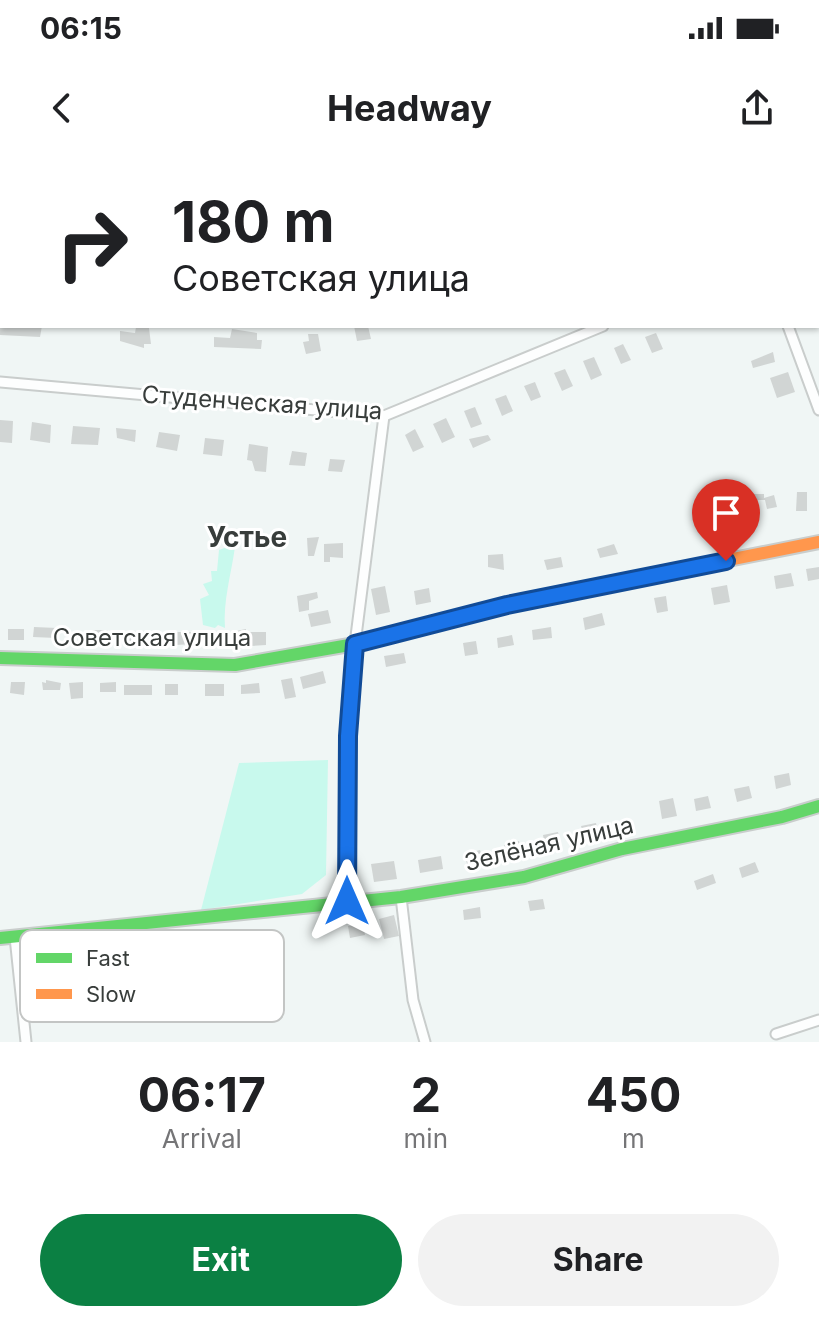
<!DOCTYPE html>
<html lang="en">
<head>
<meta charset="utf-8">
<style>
  body { margin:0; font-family:Inter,sans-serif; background:#f2f2f2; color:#202124; height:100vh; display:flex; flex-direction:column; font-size:30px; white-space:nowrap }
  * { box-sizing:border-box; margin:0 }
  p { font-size:26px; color:#757577 }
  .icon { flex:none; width:44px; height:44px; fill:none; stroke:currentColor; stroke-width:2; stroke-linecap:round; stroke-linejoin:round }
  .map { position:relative; height:882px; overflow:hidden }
  .sheet { display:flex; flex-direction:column; background:#fff; flex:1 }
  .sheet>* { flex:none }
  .banner { position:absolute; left:0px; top:0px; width:820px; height:168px; box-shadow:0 2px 6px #0004; background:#fff; color:#202124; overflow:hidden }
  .pin { position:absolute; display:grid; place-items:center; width:68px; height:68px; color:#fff; margin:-82px -34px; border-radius:50% 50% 50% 0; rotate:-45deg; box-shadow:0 0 8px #0007 }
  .pin .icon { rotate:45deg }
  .me { position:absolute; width:88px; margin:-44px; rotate:0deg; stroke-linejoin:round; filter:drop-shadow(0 0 6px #0008) }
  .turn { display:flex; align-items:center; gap:28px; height:168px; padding:0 40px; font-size:36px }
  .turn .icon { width:104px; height:104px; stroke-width:2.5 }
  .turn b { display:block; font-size:56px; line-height:68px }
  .eta { display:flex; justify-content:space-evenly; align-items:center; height:136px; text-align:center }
  .eta b { font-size:48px; font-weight:700; line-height:56px }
  .button { display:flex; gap:16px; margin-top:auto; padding:16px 40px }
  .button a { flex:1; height:92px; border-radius:48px; background:#0b8043; color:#fff; font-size:32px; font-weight:700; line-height:92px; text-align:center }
  .button a+a { background:#f2f2f2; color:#202124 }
  .status { display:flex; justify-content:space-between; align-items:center; height:56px; padding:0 40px; background:#fff; direction:ltr }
  .status svg { height:22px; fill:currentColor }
  header { display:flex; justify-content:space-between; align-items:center; height:104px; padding:0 40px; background:#fff; font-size:36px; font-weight:700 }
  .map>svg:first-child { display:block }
</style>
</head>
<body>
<div class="status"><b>06:15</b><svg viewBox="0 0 49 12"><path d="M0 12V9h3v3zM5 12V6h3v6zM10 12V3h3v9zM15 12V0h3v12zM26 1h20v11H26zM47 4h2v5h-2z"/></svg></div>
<header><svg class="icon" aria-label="back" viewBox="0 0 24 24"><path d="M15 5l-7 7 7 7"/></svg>Headway<svg class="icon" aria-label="share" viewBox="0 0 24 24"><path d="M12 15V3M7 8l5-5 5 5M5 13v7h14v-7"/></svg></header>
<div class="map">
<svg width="819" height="882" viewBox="0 0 819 882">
  <rect width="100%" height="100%" fill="#f0f6f5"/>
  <g fill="#c8f9ed">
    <path d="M227 387H235C231 415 223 441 225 468L218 465 215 468 203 465 200 439 209 435 203 424 212 421 211 411H217L219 390Z"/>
    <polygon points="328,600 326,715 302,734 201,750 239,603"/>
  </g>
  <g fill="#d1d5d4">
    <polygon points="0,166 42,166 40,177 0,175"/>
    <polygon points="354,166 368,166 371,179 357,181"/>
    <polygon points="136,167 149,168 151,184 144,184 144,188 120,181 120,171 135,173"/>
    <polygon points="232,169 257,173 257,180 262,180 261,189 214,187 214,177 230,178"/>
    <polygon points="656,173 663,189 652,193 645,177"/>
    <polygon points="308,174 318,174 321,191 306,194 303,182 309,181"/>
    <polygon points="623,184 631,200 621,204 614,188"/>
    <polygon points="773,192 775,202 753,208 751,201"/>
    <polygon points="594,197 602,215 591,220 583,201"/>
    <polygon points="565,209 573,226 562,231 554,213"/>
    <polygon points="788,212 795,232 777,238 770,218"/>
    <polygon points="535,222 541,237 531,241 524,226"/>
    <polygon points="506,235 513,251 502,256 495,239"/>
    <polygon points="475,247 482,264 471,268 464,251"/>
    <polygon points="446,258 455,277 442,283 433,264"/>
    <polygon points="0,260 13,261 12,283 0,282"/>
    <polygon points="32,262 51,265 50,283 30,280"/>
    <polygon points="73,266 100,268 98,285 71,284"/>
    <polygon points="116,268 136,270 135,282 117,278"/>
    <polygon points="415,269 424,287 413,292 405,275"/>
    <polygon points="159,272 180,275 177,291 156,287"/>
    <polygon points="488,275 491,280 473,288 469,279"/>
    <polygon points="205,278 224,280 222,296 203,294"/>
    <polygon points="249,284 268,287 266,312 255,311 252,301 247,300"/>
    <polygon points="292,291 307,293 305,306 289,305"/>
    <polygon points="330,299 345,300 342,312 328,311"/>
    <polygon points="797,332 807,332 807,351 796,351"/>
    <polygon points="749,334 764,334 764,338 774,335 777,347 767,349 765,340 749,340"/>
    <polygon points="735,354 737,368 720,370 718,357"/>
    <polygon points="319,377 314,396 308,396 307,378"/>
    <polygon points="343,383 343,398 330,397 330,402 324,402 324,384"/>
    <polygon points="614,384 618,394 600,398 597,389"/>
    <polygon points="503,394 504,410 488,407 488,395"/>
    <polygon points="561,397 563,407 547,410 544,400"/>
    <polygon points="819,407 819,419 808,421 806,409"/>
    <polygon points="791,413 794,426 776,429 774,416"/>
    <polygon points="727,425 730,442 714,445 711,428"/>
    <polygon points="385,426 390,452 376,455 371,429"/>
    <polygon points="429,428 431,442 416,445 414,431"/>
    <polygon points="317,432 318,438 309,441 309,450 299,452 297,436"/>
    <polygon points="666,436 668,451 657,453 654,438"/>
    <polygon points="328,450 331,463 311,467 308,454"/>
    <polygon points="602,453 605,465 585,470 583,458"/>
    <polygon points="34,467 57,468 56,478 33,477"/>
    <polygon points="551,467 552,478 533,480 532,470"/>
    <rect x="8" y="469" width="16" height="11"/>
    <polygon points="246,469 246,488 236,489 236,471"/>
    <polygon points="92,470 108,470 107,481 92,480"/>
    <polygon points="128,471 147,472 146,481 128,481"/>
    <polygon points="176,472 193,472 193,484 176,485"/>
    <polygon points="250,472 266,472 266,485 250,486"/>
    <polygon points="512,475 514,485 498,488 497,478"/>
    <polygon points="476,481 478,494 465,496 463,483"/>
    <polygon points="404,493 406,503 386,507 384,496"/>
    <polygon points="323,511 326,523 303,529 300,517"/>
    <polygon points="292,518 296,537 285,539 281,520"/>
    <polygon points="46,520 61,523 60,530 43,530 42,522 46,523"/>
    <polygon points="11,522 25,522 24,535 10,533"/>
    <polygon points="83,522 83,538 71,539 69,523"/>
    <polygon points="116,522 116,532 100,532 100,523"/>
    <polygon points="259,523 260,533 241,534 241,525"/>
    <rect x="165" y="524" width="13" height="11"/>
    <rect x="205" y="524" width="19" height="12"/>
    <rect x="124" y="525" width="28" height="10"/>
    <polygon points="789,613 791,625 776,629 774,616"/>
    <polygon points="749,626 752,638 737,642 734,629"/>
    <polygon points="708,636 711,648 696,651 694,639"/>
    <polygon points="673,638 677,656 662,659 659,641"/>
    <polygon points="596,663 598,673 584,676 581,666"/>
    <polygon points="558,672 560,682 545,685 543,675"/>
    <polygon points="519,681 521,690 506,694 504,685"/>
    <polygon points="480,690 483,700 467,704 465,694"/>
    <polygon points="441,696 443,709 420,713 418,700"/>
    <polygon points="394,701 397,719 374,722 371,704"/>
    <polygon points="755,702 759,712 742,718 739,708"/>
    <polygon points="713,714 716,723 697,730 694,721"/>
    <polygon points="543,739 545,749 530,751 528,741"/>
    <polygon points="480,747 481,758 464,760 463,750"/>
    <polygon points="394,755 399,776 384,779 379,759"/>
    <polygon points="363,764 365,775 350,778 348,766"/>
  </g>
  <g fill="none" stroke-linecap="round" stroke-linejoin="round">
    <defs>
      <g id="street">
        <polyline points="281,0 295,0"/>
        <polyline points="439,0 449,2"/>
        <polyline points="729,0 730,2"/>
        <polyline points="701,2 706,0"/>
        <polyline points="788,166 819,250"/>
        <polyline points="0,222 384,256 603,166"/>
        <polyline points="401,737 413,840 425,882"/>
        <polyline points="347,741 348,576 355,484 384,256"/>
        <polyline points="15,777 26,882"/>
        <polyline points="776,874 819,860"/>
      </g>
      <g id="fast">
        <polyline points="0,498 235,505 355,484 507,445 703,405"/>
        <polyline points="0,778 401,737 524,717 622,689 782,657 819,646"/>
      </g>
      <polyline id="slow" points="703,405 819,382"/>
    </defs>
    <use href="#street" stroke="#c9cdcc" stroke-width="13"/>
    <use href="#fast" stroke="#c9cdcc" stroke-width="16"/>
    <use href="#slow" stroke="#c9cdcc" stroke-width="16"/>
    <use href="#street" stroke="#fdfefe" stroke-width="9"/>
    <use href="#fast" stroke="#63d668" stroke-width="12"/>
    <use href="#slow" stroke="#ff974d" stroke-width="12"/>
  </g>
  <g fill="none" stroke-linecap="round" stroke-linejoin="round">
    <defs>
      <polyline id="route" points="347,741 348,576 355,484 507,445 726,401"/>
    </defs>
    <use href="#route" stroke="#114b97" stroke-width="20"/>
    <use href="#route" stroke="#1a73e8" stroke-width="14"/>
  </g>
  <g text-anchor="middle" stroke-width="6" stroke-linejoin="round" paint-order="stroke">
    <g font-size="24" fill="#383d3b" stroke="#fff">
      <text transform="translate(262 243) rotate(4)" y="8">Студенческая улица</text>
      <text x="152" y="486">Советская улица</text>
      <text transform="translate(549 684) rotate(-13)" y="8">Зелёная улица</text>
    </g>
    <g font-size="28" font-weight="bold" fill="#383d3b" stroke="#fff">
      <text x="247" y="387">Устье</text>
    </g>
  </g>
  <rect x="20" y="770" width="264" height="92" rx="12" fill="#fff" stroke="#c3c5c4" stroke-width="2"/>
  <rect x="36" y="793" width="36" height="10" fill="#63d668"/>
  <rect x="36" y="829" width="36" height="10" fill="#ff974d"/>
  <g font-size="22" fill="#383d3b">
    <text x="86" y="806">Fast</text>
    <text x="86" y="842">Slow</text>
  </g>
</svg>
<div class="pin" style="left:726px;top:401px;background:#d93025"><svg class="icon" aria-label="arrive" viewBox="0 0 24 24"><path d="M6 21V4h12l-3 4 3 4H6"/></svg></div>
<svg class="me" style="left:347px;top:741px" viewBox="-20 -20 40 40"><path d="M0-17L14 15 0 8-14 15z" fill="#1a73e8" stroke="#fff" stroke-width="4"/></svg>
<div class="banner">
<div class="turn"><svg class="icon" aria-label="right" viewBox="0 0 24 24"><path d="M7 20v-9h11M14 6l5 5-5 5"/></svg><div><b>180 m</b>Советская улица</div></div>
</div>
</div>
<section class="sheet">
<div class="eta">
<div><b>06:17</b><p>Arrival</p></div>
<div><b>2</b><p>min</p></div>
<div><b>450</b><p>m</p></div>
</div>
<div class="button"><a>Exit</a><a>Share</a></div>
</section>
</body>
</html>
